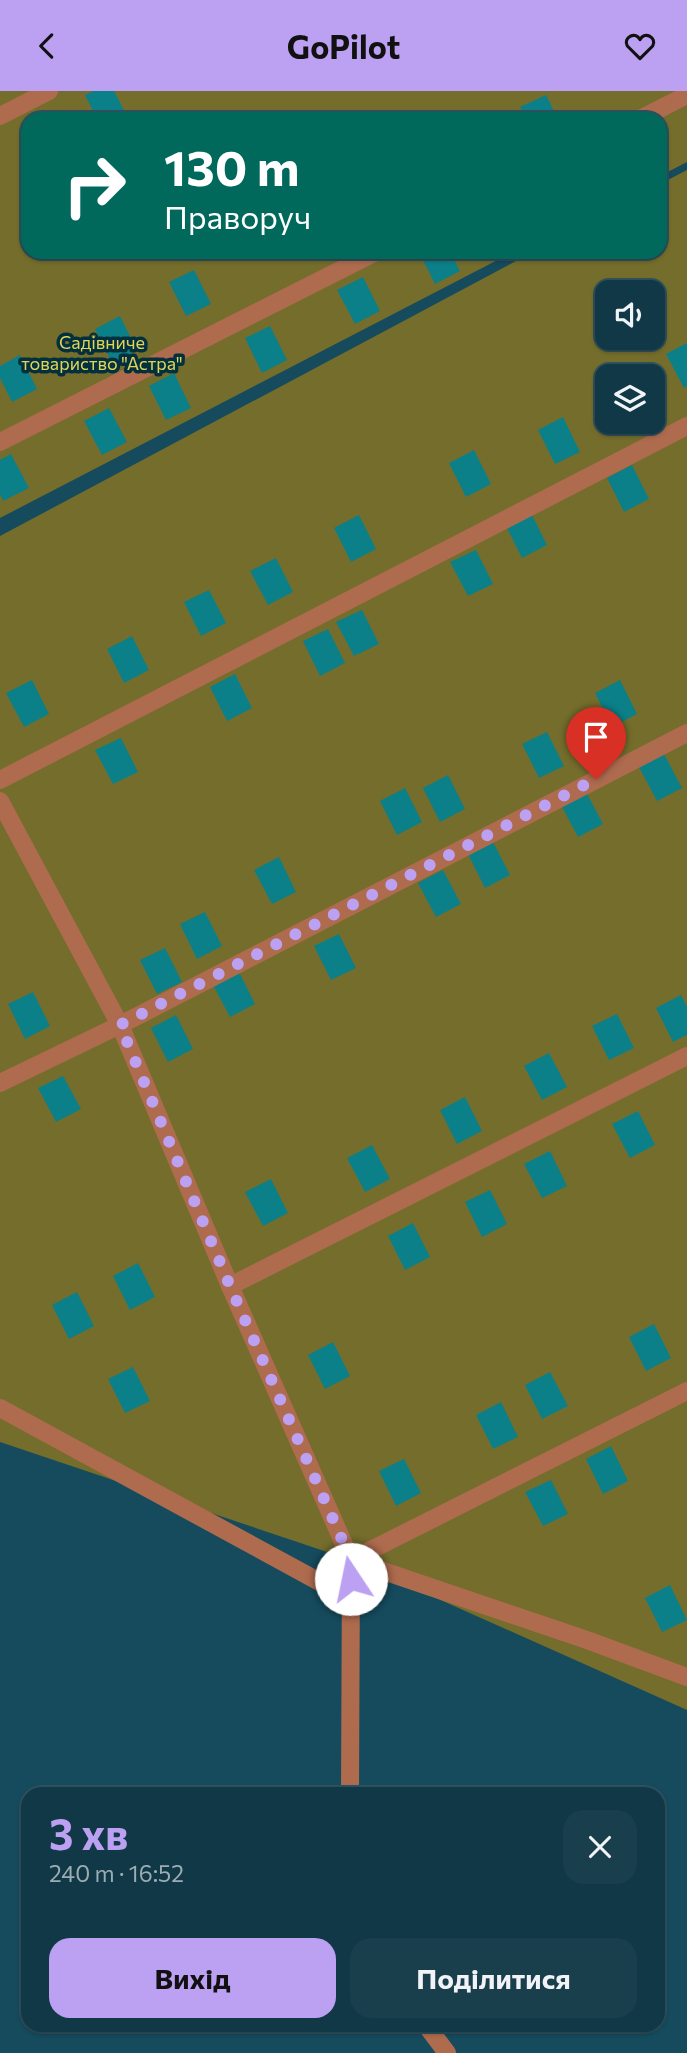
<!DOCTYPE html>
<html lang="uk">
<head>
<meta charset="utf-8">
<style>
  body { margin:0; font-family:Commissioner,sans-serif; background:#193f4d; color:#f1f3f6; height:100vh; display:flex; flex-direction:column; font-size:26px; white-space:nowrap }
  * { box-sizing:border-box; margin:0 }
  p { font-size:23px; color:#9cacb3 }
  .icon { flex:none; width:38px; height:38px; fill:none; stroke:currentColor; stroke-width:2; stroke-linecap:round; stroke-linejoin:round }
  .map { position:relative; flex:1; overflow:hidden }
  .details { position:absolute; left:21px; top:1696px; width:644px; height:245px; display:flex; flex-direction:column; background:#103846; border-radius:21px; box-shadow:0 2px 5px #0004,0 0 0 2px #30525f }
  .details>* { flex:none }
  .guide { position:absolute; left:21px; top:21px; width:646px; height:147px; border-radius:21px; box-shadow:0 2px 5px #0004,0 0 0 2px #30525f; background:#00695c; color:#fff; overflow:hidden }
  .controls { position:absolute; left:595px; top:189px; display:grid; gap:14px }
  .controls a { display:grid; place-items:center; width:70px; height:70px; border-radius:14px; background:#103846; box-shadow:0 2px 5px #0004,0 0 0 2px #30525f; font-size:35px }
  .pin { position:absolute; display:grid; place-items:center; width:60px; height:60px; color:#fff; margin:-72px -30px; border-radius:50% 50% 50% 0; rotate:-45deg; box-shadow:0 0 7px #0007 }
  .pin .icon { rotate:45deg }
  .me { position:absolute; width:77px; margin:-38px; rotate:349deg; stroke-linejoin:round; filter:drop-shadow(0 0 5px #0008) }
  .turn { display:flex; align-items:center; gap:24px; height:147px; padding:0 28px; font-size:32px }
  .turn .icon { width:91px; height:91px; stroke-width:2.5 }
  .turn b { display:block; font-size:49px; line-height:60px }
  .round { display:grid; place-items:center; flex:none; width:74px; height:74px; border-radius:21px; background:#193f4d }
  .summary { display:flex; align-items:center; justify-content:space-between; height:119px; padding:0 28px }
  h1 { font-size:42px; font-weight:700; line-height:52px; color:#bca0f2 }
  .cta { display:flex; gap:14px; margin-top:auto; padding:14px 28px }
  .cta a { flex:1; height:80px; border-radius:21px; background:#bca0f2; color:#111; font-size:28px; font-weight:700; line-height:80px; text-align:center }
  .cta a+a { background:#193f4d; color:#f1f3f6 }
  header { display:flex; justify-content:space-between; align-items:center; height:91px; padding:0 28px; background:#bca0f2; color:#111; font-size:32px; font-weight:700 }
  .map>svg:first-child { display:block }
</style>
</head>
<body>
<header><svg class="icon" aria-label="back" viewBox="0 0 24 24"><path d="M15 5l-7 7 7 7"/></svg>GoPilot<svg class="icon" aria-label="heart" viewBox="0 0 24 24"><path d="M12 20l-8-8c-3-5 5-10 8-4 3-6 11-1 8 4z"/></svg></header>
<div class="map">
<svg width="687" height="1962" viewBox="0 0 687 1962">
  <rect width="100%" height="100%" fill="#154b5d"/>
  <g fill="#746d2c" fill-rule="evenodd">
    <polygon points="0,0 687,0 687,71 660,85 660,28 28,28 28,161 513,161 0,427"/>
    <path d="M687 79V1619L351 1469 0 1351V445L533 161H660V93ZM607 201H653V247H607ZM607 285H653V331H607Z"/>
  </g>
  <g fill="#0b8089">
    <polygon points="94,0 114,0 127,25 122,28 97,28 85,4"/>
    <polygon points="546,4 558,28 527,28 520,16"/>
    <polygon points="419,161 450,161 460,180 435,193"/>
    <polygon points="194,179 211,213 186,225 169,191"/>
    <polygon points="363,186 380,220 355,233 337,199"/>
    <polygon points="120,225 137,259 112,272 95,238"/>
    <polygon points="270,235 287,269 262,282 245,247"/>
    <polygon points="687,252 687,295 684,297 666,263"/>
    <polygon points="20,264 37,298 12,311 0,287 0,275"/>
    <polygon points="174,282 191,317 166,329 149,295"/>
    <polygon points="607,296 607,322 597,301"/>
    <polygon points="109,317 127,351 102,364 84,330"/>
    <polygon points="563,326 580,361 555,373 538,339"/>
    <polygon points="474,359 491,393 466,406 449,372"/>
    <polygon points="11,363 29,397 3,410 0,403 0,369"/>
    <polygon points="632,374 649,408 624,421 607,387"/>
    <polygon points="530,420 547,454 522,467 505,433"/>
    <polygon points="359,424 376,458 351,471 334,437"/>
    <polygon points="476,459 493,493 468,505 450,471"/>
    <polygon points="276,467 293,501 268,514 250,480"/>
    <polygon points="209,499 226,532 201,545 184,511"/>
    <polygon points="362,519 379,553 354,565 336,531"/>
    <polygon points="328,538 345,572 320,585 303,550"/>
    <polygon points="132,545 149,579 124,592 107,558"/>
    <polygon points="235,583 252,617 227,630 210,596"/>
    <polygon points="32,589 49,623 24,636 6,602"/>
    <polygon points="620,589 637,623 612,636 595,602"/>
    <polygon points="547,641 564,675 539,687 522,653"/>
    <polygon points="121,647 138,681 113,693 95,659"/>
    <polygon points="664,663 682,697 657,710 639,676"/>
    <polygon points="448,684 465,718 440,731 423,697"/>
    <polygon points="405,697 422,731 397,744 380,710"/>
    <polygon points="585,699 603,733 578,746 560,712"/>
    <polygon points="493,751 510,784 485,797 468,763"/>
    <polygon points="279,766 296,801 272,813 254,779"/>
    <polygon points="443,779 461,813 436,826 418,792"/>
    <polygon points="205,821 222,855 197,868 180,833"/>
    <polygon points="339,843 356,877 331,889 314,855"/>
    <polygon points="165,857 182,891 157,903 140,869"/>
    <polygon points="238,879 255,913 230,926 212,892"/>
    <polygon points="33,901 50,935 25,948 8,913"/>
    <polygon points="681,904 687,916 687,944 673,951 656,917"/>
    <polygon points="617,923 634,957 609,969 592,935"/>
    <polygon points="176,924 193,958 168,971 151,937"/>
    <polygon points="549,962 567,996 542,1009 524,975"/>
    <polygon points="63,985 81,1018 56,1031 38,997"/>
    <polygon points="465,1006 482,1040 457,1053 440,1019"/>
    <polygon points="638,1020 655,1054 630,1067 612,1033"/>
    <polygon points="372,1054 390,1088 365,1101 347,1067"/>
    <polygon points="550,1060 567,1095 542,1107 524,1073"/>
    <polygon points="271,1088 288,1122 263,1135 245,1101"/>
    <polygon points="490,1099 507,1133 482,1146 465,1111"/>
    <polygon points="413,1132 430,1166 405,1179 388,1145"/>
    <polygon points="138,1172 155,1206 130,1219 113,1185"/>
    <polygon points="77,1201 94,1235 69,1248 52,1214"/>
    <polygon points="654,1233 671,1267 646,1280 629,1246"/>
    <polygon points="333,1251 350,1285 325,1298 308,1264"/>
    <polygon points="133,1276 150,1310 125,1322 108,1288"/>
    <polygon points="550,1281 568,1315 542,1328 525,1294"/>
    <polygon points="501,1311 518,1346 493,1358 476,1324"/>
    <polygon points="611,1355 628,1390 603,1403 586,1368"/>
    <polygon points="404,1368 421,1402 396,1415 379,1380"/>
    <polygon points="551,1389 568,1423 543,1435 525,1401"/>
    <polygon points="670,1494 687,1529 662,1541 645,1507"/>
  </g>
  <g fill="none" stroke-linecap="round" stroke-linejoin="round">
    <g stroke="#ae6b4e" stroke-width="18">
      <polyline points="0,25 49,0"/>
      <polyline points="640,28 687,4"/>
      <polyline points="0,351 376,161"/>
      <polyline points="0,689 687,335"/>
      <polyline points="0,710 120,934 230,1195 351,1469 350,1703"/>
      <polyline points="0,992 120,934 687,642"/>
      <polyline points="230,1195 687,965"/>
      <polyline points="0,1317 351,1508"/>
      <polyline points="351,1469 687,1300"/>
      <polyline points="351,1469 587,1549 687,1586"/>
      <polyline points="426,1934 447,1962"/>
    </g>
  </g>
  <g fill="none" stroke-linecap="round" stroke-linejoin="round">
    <polyline stroke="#bca0f2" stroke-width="12" stroke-dasharray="0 21.6" points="351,1488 351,1469 230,1195 120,934 596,688"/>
  </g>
  <g text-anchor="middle" stroke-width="7" stroke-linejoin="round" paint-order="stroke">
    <g font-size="18" fill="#e1d456" stroke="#02303e">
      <text x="102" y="258">Садівниче<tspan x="102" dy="21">товариство "Астра"</tspan></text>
    </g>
  </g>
</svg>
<div class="controls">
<a><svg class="icon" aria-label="sound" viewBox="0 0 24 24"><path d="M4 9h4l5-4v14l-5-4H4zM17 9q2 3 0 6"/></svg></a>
<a><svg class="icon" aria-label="layers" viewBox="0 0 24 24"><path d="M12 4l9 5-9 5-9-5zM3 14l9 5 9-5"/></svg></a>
</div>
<div class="pin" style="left:596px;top:688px;background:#d93025"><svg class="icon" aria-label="arrive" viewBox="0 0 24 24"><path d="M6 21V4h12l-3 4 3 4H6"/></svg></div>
<svg class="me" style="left:351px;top:1488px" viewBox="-20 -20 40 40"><circle r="19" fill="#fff"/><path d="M0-13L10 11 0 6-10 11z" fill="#bca0f2"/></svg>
<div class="guide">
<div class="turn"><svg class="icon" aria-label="right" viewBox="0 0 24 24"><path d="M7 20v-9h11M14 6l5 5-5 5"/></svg><div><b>130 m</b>Праворуч</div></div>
</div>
<section class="details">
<div class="summary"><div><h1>3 хв</h1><p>240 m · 16:52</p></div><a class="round"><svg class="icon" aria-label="close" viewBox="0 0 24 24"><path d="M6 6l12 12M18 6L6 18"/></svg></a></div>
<div class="cta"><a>Вихід</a><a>Поділитися</a></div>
</section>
</div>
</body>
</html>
